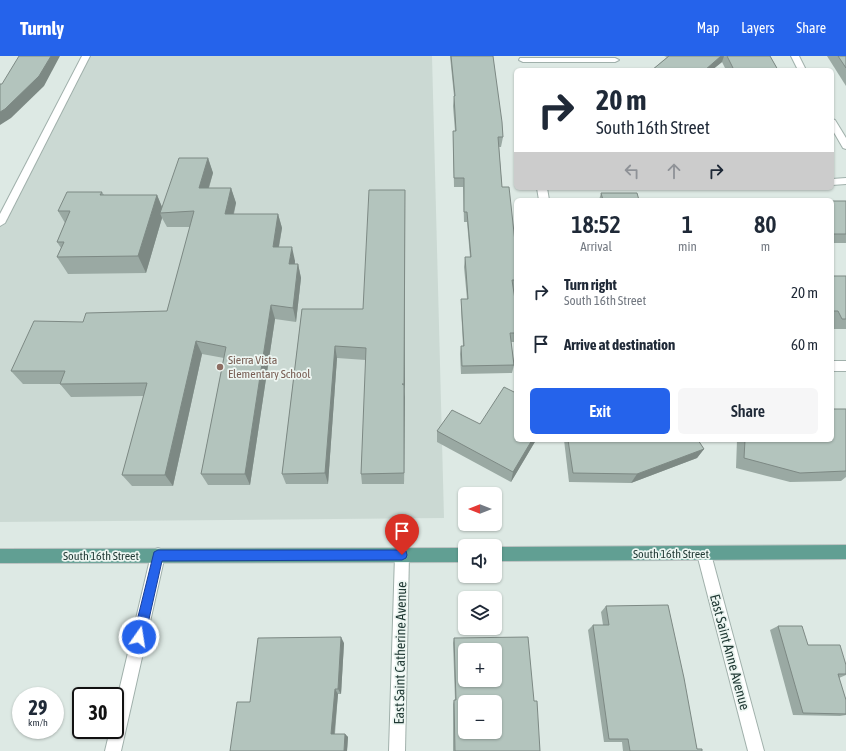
<!DOCTYPE html>
<html lang="en">
<head>
<meta charset="utf-8">
<style>
  body { margin:0; font-family:"Asap Condensed",sans-serif; background:#f6f6f7; color:#1f2937; height:100vh; display:flex; flex-direction:column; font-size:15px; white-space:nowrap }
  * { box-sizing:border-box; margin:0 }
  p { font-size:13px; color:#747a83 }
  .icon { flex:none; width:22px; height:22px; fill:none; stroke:currentColor; stroke-width:2; stroke-linecap:round; stroke-linejoin:round }
  .map { position:relative; flex:1; overflow:hidden }
  .sheet { position:absolute; left:514px; top:142px; width:320px; height:244px; display:flex; flex-direction:column; background:#fff; border-radius:6px; box-shadow:0 1px 3px #0004 }
  .sheet>* { flex:none }
  .banner { position:absolute; left:514px; top:12px; width:320px; height:122px; border-radius:6px; box-shadow:0 1px 3px #0004; background:#fff; color:#1f2937; overflow:hidden }
  .needle { width:26px; rotate:270deg }
  .fabs { position:absolute; left:458px; top:431px; display:grid; gap:8px }
  .fabs a { display:grid; place-items:center; width:44px; height:44px; border-radius:6px; background:#fff; box-shadow:0 1px 3px #0004; font-size:20px }
  .speed { position:absolute; left:12px; top:631px; display:flex; gap:8px; font-size:20px; font-weight:700; text-align:center }
  .speed>* { display:grid; place-content:center; width:52px; height:52px; border-radius:50%; background:#fff; box-shadow:0 1px 3px #0004; line-height:1 }
  .speed small { font-size:10px; font-weight:400 }
  .speed .limit { border:2px solid #111; border-radius:6px; background:#fff; color:#111 }
  .pin { position:absolute; display:grid; place-items:center; width:34px; height:34px; color:#fff; margin:-41px -17px; border-radius:50% 50% 50% 0; rotate:-45deg; box-shadow:0 0 4px #0007 }
  .pin .icon { rotate:45deg }
  .me { position:absolute; width:44px; margin:-22px; rotate:13deg; stroke-linejoin:round; filter:drop-shadow(0 0 3px #0008) }
  .turn { display:flex; align-items:center; gap:14px; height:84px; padding:0 16px; font-size:18px }
  .turn .icon { width:52px; height:52px; stroke-width:2.5 }
  .turn b { display:block; font-size:28px; line-height:34px }
  .lanes { display:flex; align-items:center; height:38px; padding:0 16px; background:#0003; justify-content:center; gap:20px; direction:ltr }
  .lanes .off { opacity:.35 }
  .eta { display:flex; justify-content:space-evenly; align-items:center; height:68px; text-align:center }
  .eta b { font-size:24px; font-weight:600; line-height:28px }
  .primary-button { display:flex; gap:8px; margin-top:auto; padding:8px 16px }
  .primary-button a { flex:1; height:46px; border-radius:6px; background:#2563eb; color:#fff; font-size:16px; font-weight:600; line-height:46px; text-align:center }
  .primary-button a+a { background:#f6f6f7; color:#1f2937 }
  ul { padding:0; list-style:none }
  li { display:flex; align-items:center; gap:12px; height:52px; padding:0 16px }
  li div { flex:1 }
  li b { display:block; font-size:15px }
  li em { font-style:normal }
  header { display:flex; align-items:center; gap:24px; box-sizing:border-box; height:56px; padding:0 20px; background:#2563eb; color:#fff }
  header strong { font-size:19px }
  nav { display:flex; gap:22px; margin-inline-start:auto; font-size:14px }
  .map>svg:first-child { display:block }
</style>
</head>
<body>
<header>
<strong>Turnly</strong>
<nav><a>Map</a><a>Layers</a><a>Share</a></nav>
</header>
<div class="map">
<svg width="846" height="695" viewBox="0 0 846 695">
  <rect width="100%" height="100%" fill="#dde9e4"/>
  <polygon fill="#cbd9d3" points="83,0 432,0 444,462 0,466 0,160"/>
  <g fill="none" stroke-linecap="round" stroke-linejoin="round">
    <defs>
      <g id="minor">
        <polygon points="82,0 90,0 5,167 0,170 0,158"/>
        <polygon points="791,0 799,0 806,14 798,14"/>
        <polygon points="520,2 615,2 619,4 615,6 523,6 519,4"/>
        <polygon points="832,63 835,64 846,82 846,93 843,92 832,73"/>
        <polygon points="846,122 846,128 832,129 832,123"/>
        <polygon points="537,132 547,132 549,144 539,144"/>
        <rect x="832" y="305" width="14" height="10"/>
        <polygon points="704,491 709,493 711,498 764,695 748,695 697,498 699,493"/>
        <polygon points="158,492 163,494 165,499 121,695 105,695 110,674 115,674 115,652 151,499 153,494"/>
        <polygon points="402,492 407,494 409,499 405,695 389,695 395,499 397,494"/>
      </g>
      <g id="major">
        <polygon points="846,489 846,503 495,505 495,491"/>
        <polygon points="465,492 465,506 0,507 0,493"/>
      </g>
    </defs>
    <use href="#minor" stroke="#a0b0ab" stroke-width="2"/>
    <use href="#major" stroke="#bcc3c2" stroke-width="2"/>
    <use href="#minor" fill="#fff" fill-rule="evenodd"/>
    <use href="#major" fill="#619f93" fill-rule="evenodd"/>
  </g>
  <g fill="#9aa9a3">
    <polygon points="450,0 493,0 503,81 501,91 499,91 502,131 516,195 516,233 514,233 516,250 516,286 511,286 514,309 512,317 461,318 460,298 461,290 463,290 461,252 461,243 467,243 464,211 465,201 470,201 467,166 464,166 463,131 454,131 453,85 453,75 455,75 453,50 454,40"/>
    <polygon points="664,0 770,0 778,14 726,14 722,6 712,14 652,14 667,1"/>
    <polygon points="827,0 846,0 846,30"/>
    <polygon points="208,102 213,117 209,132 231,132 236,147 234,158 278,158 282,172 279,191 295,205 295,208 298,208 301,222 296,266 275,263 250,429 208,429 201,418 224,302 202,298 173,430 132,430 122,419 144,340 71,341 60,328 23,328 11,315 83,266 167,255 190,171 167,171 162,162 146,217 68,218 57,201 61,192 57,186 65,167 58,155 102,136 104,139 157,139 162,151"/>
    <polygon points="405,134 404,428 362,428 361,418 366,304 337,302 328,428 286,428 282,418 302,253 363,253"/>
    <polygon points="601,137 639,144 599,144"/>
    <rect x="832" y="145" width="14" height="42"/>
    <polygon points="832,220 846,220 846,273 833,273 832,271"/>
    <polygon points="832,353 846,353 846,421 841,425 790,426 736,412 737,384 832,384"/>
    <polygon points="480,368 516,384 536,384 511,426 437,386 437,375"/>
    <polygon points="564,384 698,384 704,393 697,402 631,427 569,426"/>
    <polygon points="606,550 697,693 702,695 623,695 622,686 604,686 588,574 593,569 603,569 601,556"/>
    <polygon points="778,570 808,589 846,609 846,619 839,622 846,644 846,659 840,660 793,659 770,574"/>
    <polygon points="454,582 534,645 540,695 453,695 453,648 454,644 455,644 453,587"/>
    <polygon points="344,587 341,638 338,638 335,678 345,678 348,681 347,695 230,695 250,646"/>
  </g>
  <g fill="#7d8984">
    <polygon points="51,0 60,0 44,30 11,62 0,69 0,56"/>
    <polygon points="721,0 724,0 722,6 712,14 705,14"/>
    <polygon points="208,102 213,117 204,147 199,132"/>
    <polygon points="231,132 236,147 230,172 225,158"/>
    <polygon points="405,134 405,340 404,328"/>
    <polygon points="157,139 164,156 160,157 162,162 146,217 138,200"/>
    <polygon points="278,158 282,172 276,206 273,191"/>
    <polygon points="292,191 295,205 293,222 289,208"/>
    <polygon points="298,208 301,222 296,266 293,252"/>
    <polygon points="271,249 275,263 250,429 245,418"/>
    <polygon points="196,285 202,298 173,430 165,419"/>
    <polygon points="335,290 337,302 328,428 325,417"/>
    <polygon points="404,329 405,341 404,428"/>
    <polygon points="532,384 536,384 511,426 513,416"/>
    <polygon points="704,393 697,402 631,427 637,418"/>
    <polygon points="341,581 344,587 341,638 338,633"/>
    <polygon points="335,633 338,638 334,681 331,678"/>
    <polygon points="345,678 348,681 347,695 344,695"/>
  </g>
  <g fill="#b3c4bd" stroke="#7d8984" fill-rule="evenodd">
    <polygon points="19,0 51,0 39,20 5,53 0,56 0,28 2,28"/>
    <polygon points="451,0 493,0 502,66 503,81 498,81 502,131 509,131 516,195 516,224 512,224 516,250 516,277 510,277 514,309 462,310 461,290 464,290 461,243 468,243 465,201 471,201 467,156 464,156 464,122 454,122 453,75 456,75 454,40 455,40"/>
    <polygon points="669,0 721,0 705,14 652,14"/>
    <polygon points="727,0 770,0 778,14 734,14"/>
    <polygon points="838,0 846,0 846,12"/>
    <polygon points="569,13 590,13 590,14 570,14"/>
    <polygon points="179,102 208,102 199,132 231,132 225,158 278,158 273,191 292,191 289,208 298,208 293,252 271,249 245,418 201,418 226,291 196,285 165,419 122,419 147,327 60,328 65,315 11,315 34,265 83,266 86,257 167,255 194,155 160,157"/>
    <polygon points="369,134 405,134 404,328 402,328 404,329 404,417 361,418 366,292 335,290 325,417 282,418 302,253 363,253"/>
    <polygon points="67,136 102,136 100,139 157,139 138,200 57,201 64,186 57,186 70,155 58,155"/>
    <polygon points="601,137 637,137 639,144 603,144"/>
    <rect x="832" y="145" width="14" height="33"/>
    <polygon points="832,220 846,220 846,263 842,263 838,255 832,255"/>
    <polygon points="504,331 516,337 516,384 532,384 513,416 437,375 452,354 480,368"/>
    <polygon points="832,353 846,353 846,415 800,417 744,402 745,384 832,384 832,368 833,368 832,366"/>
    <polygon points="568,384 698,384 704,393 637,418 573,417"/>
    <polygon points="668,549 684,622 697,693 702,693 702,695 630,695 628,683 609,683 593,569 609,569 606,550"/>
    <polygon points="778,570 802,570 808,589 840,589 846,609 846,618 838,618 846,644 846,658 803,657"/>
    <polygon points="341,581 338,633 335,633 331,678 345,678 344,695 230,695 237,646 250,646 258,582"/>
    <path d="M528 581 534 645H537L540 695H455L454 644H456L454 582ZM465 594H495V624H465ZM465 646H495V676H465Z"/>
  </g>
  <polygon fill="#2563eb" stroke="#184099" points="158,494 402,494 406,495 407,499 406,502 402,504 162,505 145,581 143,585 139,587 135,585 133,581 153,500 154,496"/>
  <circle fill="#8d6e63" stroke="#edf6f2" stroke-width="1.5" cx="220" cy="311" r="4"/>
  <g text-anchor="middle" stroke-width="3.5" stroke-linejoin="round" paint-order="stroke">
    <g font-size="12" fill="#785e54" stroke="#edf6f2" text-anchor="start">
      <text x="228" y="308">Sierra Vista<tspan x="228" dy="14">Elementary School</tspan></text>
    </g>
    <g font-size="12" fill="#1f3833" stroke="#edf6f2">
      <text x="671" y="502">South 16th Street</text>
      <text x="101" y="504">South 16th Street</text>
    </g>
    <g font-size="14" fill="#1f3833" stroke="#edf6f2">
      <text transform="translate(730 596) rotate(75)" y="5">East Saint Anne Avenue</text>
      <text transform="translate(400 597) rotate(-89)" y="5">East Saint Catherine Avenue</text>
    </g>
  </g>
</svg>
<div class="fabs">
<a><svg class="needle" viewBox="-14 -14 28 28"><path d="M0-13l5 13h-10z" fill="#e53935"/><path d="M0 13l5-13h-10z" fill="#747a83"/></svg></a>
<a><svg class="icon" aria-label="sound" viewBox="0 0 24 24"><path d="M4 9h4l5-4v14l-5-4H4zM17 9q2 3 0 6"/></svg></a>
<a><svg class="icon" aria-label="layers" viewBox="0 0 24 24"><path d="M12 4l9 5-9 5-9-5zM3 14l9 5 9-5"/></svg></a>
<a>+</a>
<a>−</a>
</div>
<div class="speed"><div>29<small>km/h</small></div><div class="limit">30</div></div>
<div class="pin" style="left:402px;top:499px;background:#d93025"><svg class="icon" aria-label="arrive" viewBox="0 0 24 24"><path d="M6 21V4h12l-3 4 3 4H6"/></svg></div>
<svg class="me" style="left:139px;top:581px" viewBox="-20 -20 40 40"><circle r="17" fill="#2563eb" stroke="#fff" stroke-width="3"/><path d="M0-11L8 9 0 5-8 9z" fill="#fff"/></svg>
<div class="banner">
<div class="turn"><svg class="icon" aria-label="right" viewBox="0 0 24 24"><path d="M7 20v-9h11M14 6l5 5-5 5"/></svg><div><b>20 m</b>South 16th Street</div></div>
<div class="lanes"><svg class="icon off" aria-label="left" viewBox="0 0 24 24"><path d="M17 20v-9H6M10 6l-5 5 5 5"/></svg><svg class="icon off" aria-label="ahead" viewBox="0 0 24 24"><path d="M12 20V5M6 11l6-6 6 6"/></svg><svg class="icon" aria-label="right" viewBox="0 0 24 24"><path d="M7 20v-9h11M14 6l5 5-5 5"/></svg></div>
</div>
<section class="sheet">
<div class="eta">
<div><b>18:52</b><p>Arrival</p></div>
<div><b>1</b><p>min</p></div>
<div><b>80</b><p>m</p></div>
</div>
<ul>
<li><svg class="icon" aria-label="right" viewBox="0 0 24 24"><path d="M7 20v-9h11M14 6l5 5-5 5"/></svg><div><b>Turn right</b><p>South 16th Street</p></div><em>20 m</em></li>
<li><svg class="icon" aria-label="arrive" viewBox="0 0 24 24"><path d="M6 21V4h12l-3 4 3 4H6"/></svg><div><b>Arrive at destination</b></div><em>60 m</em></li>
</ul>
<div class="primary-button"><a>Exit</a><a>Share</a></div>
</section>
</div>
</body>
</html>
